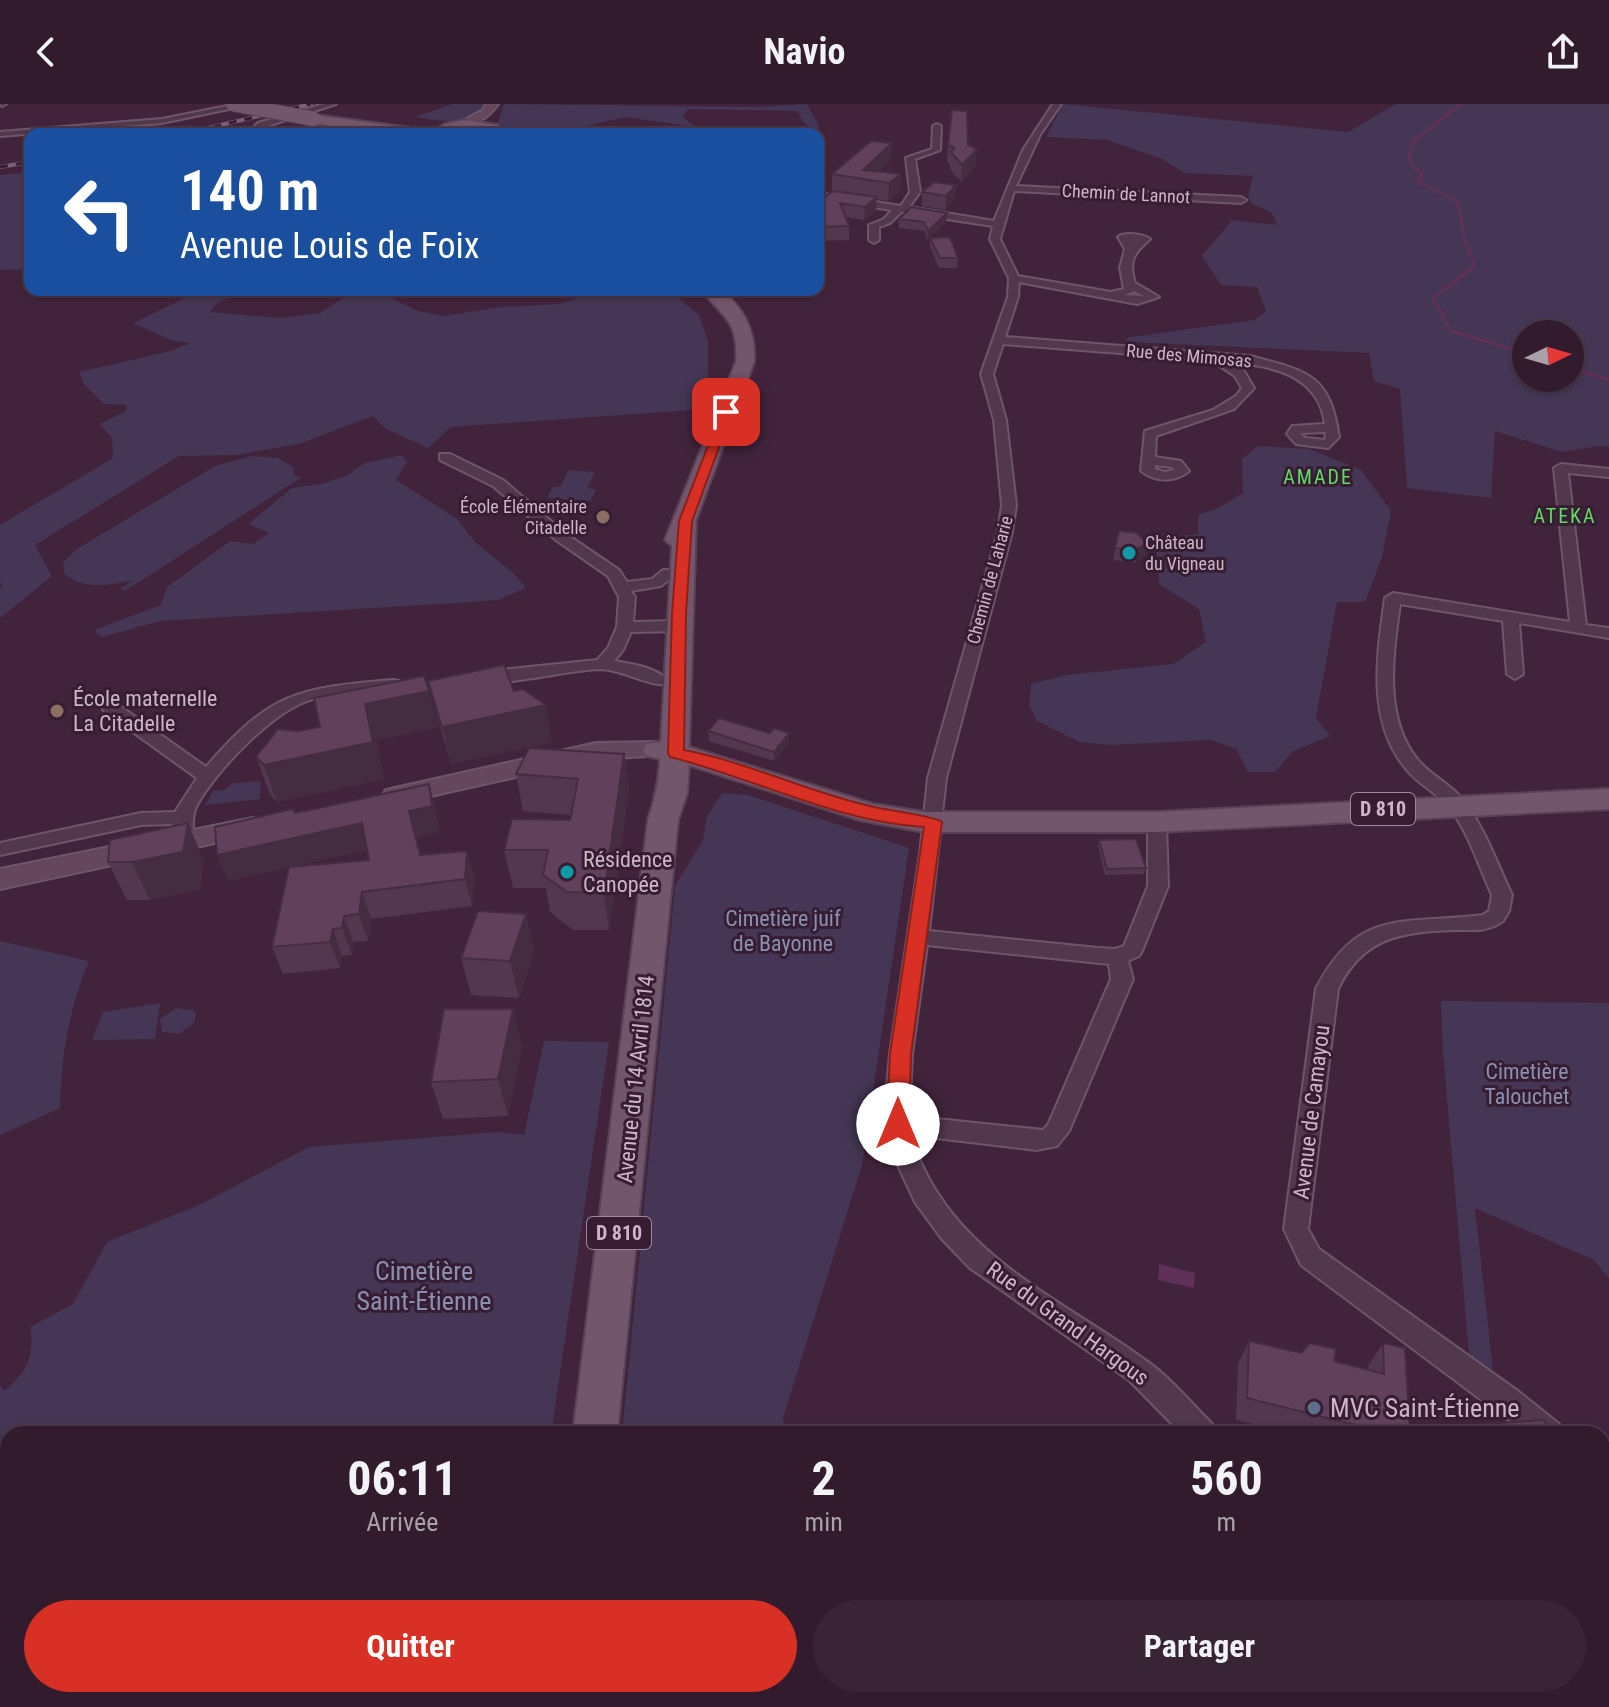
<!DOCTYPE html>
<html lang="fr">
<head>
<meta charset="utf-8">
<style>
  body { margin:0; font-family:"Roboto Condensed",sans-serif; background:#392435; color:#f1f3f6; height:100vh; display:flex; flex-direction:column; font-size:30px; white-space:nowrap }
  * { box-sizing:border-box; margin:0 }
  p { font-size:26px; color:#a8a1aa }
  .icon { flex:none; width:44px; height:44px; fill:none; stroke:currentColor; stroke-width:2; stroke-linecap:round; stroke-linejoin:round }
  .map { position:relative; flex:1; overflow:hidden }
  .side { position:absolute; left:0px; top:1322px; width:1610px; height:282px; display:flex; flex-direction:column; background:#311b2d; border-radius:24px 24px 0 0; box-shadow:0 2px 6px #0004,0 0 0 2px #4c3949 }
  .side>* { flex:none }
  .guide { position:absolute; left:24px; top:24px; width:800px; height:168px; border-radius:16px; box-shadow:0 2px 6px #0004,0 0 0 2px #4c3949; background:#1a4fa0; color:#fff; overflow:hidden }
  .needle { width:52px; rotate:85deg }
  .tools { position:absolute; left:1512px; top:216px; display:grid; gap:16px }
  .tools a { display:grid; place-items:center; width:72px; height:72px; border-radius:50%; background:#311b2d; box-shadow:0 2px 6px #0004,0 0 0 2px #4c3949; font-size:40px }
  .pin { position:absolute; display:grid; place-items:center; width:68px; height:68px; color:#fff; margin:-34px; border-radius:16px; box-shadow:0 4px 12px #0006 }
  .me { position:absolute; width:88px; margin:-44px; rotate:0deg; stroke-linejoin:round; filter:drop-shadow(0 0 6px #0008) }
  .turn { display:flex; align-items:center; gap:28px; height:168px; padding:0 24px; font-size:36px }
  .turn .icon { width:104px; height:104px; stroke-width:2.5 }
  .turn b { display:block; font-size:56px; line-height:68px }
  .eta { display:flex; justify-content:space-evenly; align-items:center; height:136px; text-align:center }
  .eta b { font-size:48px; font-weight:700; line-height:56px }
  .button { display:flex; gap:16px; margin-top:auto; padding:16px 24px }
  .button a { flex:1; height:92px; border-radius:48px; background:#d93025; color:#fff; font-size:32px; font-weight:700; line-height:92px; text-align:center }
  .button a+a { background:#392435; color:#f1f3f6 }
  header { display:flex; justify-content:space-between; align-items:center; height:104px; padding:0 24px; background:#311b2d; font-size:36px; font-weight:700 }
  .map>svg:first-child { display:block }
</style>
</head>
<body>
<header><svg class="icon" aria-label="back" viewBox="0 0 24 24"><path d="M15 5l-7 7 7 7"/></svg>Navio<svg class="icon" aria-label="share" viewBox="0 0 24 24"><path d="M12 15V3M7 8l5-5 5 5M5 13v7h14v-7"/></svg></header>
<div class="map">
<svg width="1609" height="1603" viewBox="0 0 1609 1603">
  <rect width="100%" height="100%" fill="#41243c"/>
  <g fill="#443654" fill-rule="evenodd">
    <path d="M452 0H486L472 16C455 19 434 16 415 13Z"/>
    <polygon points="504,0 762,3 807,0 820,24 812,25 802,17 798,7 688,5 683,13 695,23 625,13 549,30 499,30 504,25 498,19"/>
    <path d="M1063 0 1348 28 1396 0H1609V343L1598 342 1562 348 1495 327 1491 394 1407 384 1400 285 1374 277 1369 249 1128 238 1125 234 1254 216 1266 207 1257 183 1221 181 1202 152 1232 116 1277 121 1272 109 1251 99 1248 92 1253 72 1184 69 1162 55 1107 36 1046 33ZM1526 230H1570V274H1526Z"/>
    <polygon points="30,68 30,165 0,166 0,71"/>
    <polygon points="202,186 244,186 216,200 210,208 279,214 320,209 346,192 382,190 418,207 443,212 501,203 559,200 603,186 668,186 699,211 708,237 708,286 692,306 451,323 428,344 386,325 373,312 299,340 236,351 179,352 35,441 52,472 0,514 0,484 3,481 0,479 0,421 113,354 112,334 100,320 126,307 126,301 104,300 84,280 79,268 171,247 190,239 173,237 133,219"/>
    <polygon points="1258,342 1309,345 1361,366 1391,407 1382,453 1365,498 1337,498 1316,614 1330,632 1292,648 1275,668 1248,668 1236,645 1211,636 1111,641 1079,638 1037,617 1029,601 1031,580 1067,571 1173,560 1206,538 1199,505 1159,480 1156,435 1198,430 1198,411 1219,404 1243,389 1242,355"/>
    <polygon points="402,351 407,358 396,376 456,414 475,438 513,469 526,484 497,496 472,498 160,517 102,533 94,526 161,501 167,483 230,437 253,440 269,429 248,420 292,384 321,380 346,372 365,359"/>
    <path d="M252 352 278 354 293 363 294 372 302 373 125 487 120 485 133 476C112 481 82 487 64 469L63 459 77 445 215 362Z"/>
    <polygon points="569,366 595,368 587,384 596,386 591,397 547,394 553,383 560,383"/>
    <polygon points="261,677 260,695 205,701 213,687 224,686 233,679"/>
    <polygon points="722,689 748,691 909,744 862,1061 783,1314 785,1330 622,1330 675,782 703,736 707,713"/>
    <path d="M0 837 89 857C69 904 61 953 60 1004L0 1031Z"/>
    <polygon points="1441,897 1609,899 1609,1175 1594,1156 1475,1104 1493,1266 1469,1250 1443,948"/>
    <polygon points="160,899 155,935 92,936 103,908"/>
    <polygon points="176,904 193,906 196,910 194,919 179,930 162,928 160,915"/>
    <path d="M544 937 609 938 551 1330H8V1596H224L218 1603H0V1282L5 1287C27 1267 35 1253 30 1223L73 1200 107 1138 199 1101 309 1043 498 1028 524 1031Z"/>
    <polygon points="338,1596 447,1596 442,1603 335,1603"/>
    <polygon points="718,1596 829,1596 830,1603 747,1603"/>
  </g>
  <polygon fill="#603058" points="1159,1160 1195,1169 1194,1184 1158,1176"/>
  <g fill="none" stroke-linecap="round" stroke-linejoin="round">
    <g stroke="#603058" stroke-width="3">
      <polyline points="1461,0 1414,37 1409,50 1412,62 1422,69 1418,78 1458,98 1465,138 1475,162 1433,194 1451,227 1526,249"/>
      <polyline points="1570,263 1609,276"/>
    </g>
    <defs>
      <g id="street">
        <polygon points="0,0 6,0 2,2"/>
        <polygon points="237,0 253,0 162,19 0,32 0,28 162,15"/>
        <polygon points="324,0 336,0 264,23 260,26 265,30 250,27 258,19"/>
        <path d="M1053 0H1061L1041 29 1016 82 1241 93 1246 96 1241 99 1014 87 1000 135 1018 172 1111 188 1124 185 1120 164 1125 145 1118 133C1125 128 1143 130 1150 135 1134 149 1128 157 1135 179L1159 193 1137 200 1019 178 1018 193 1005 233 1250 252C1307 267 1330 270 1339 333L1328 344 1296 340 1287 330 1292 322 1325 320C1319 271 1271 261 1228 258L1244 267 1254 284 1234 305 1156 332 1155 353 1181 357 1189 367C1175 379 1155 378 1141 367L1145 327 1213 306 1236 292 1242 284 1235 272 1211 256 1003 240 993 270 1006 316 1016 401 1012 428 946 674 929 827 1098 844 1115 845 1124 842 1148 782V718L1157 712 1166 718 1168 782 1142 847 1139 852 1128 857 1133 875 1069 1027 1057 1042 1036 1046 911 1031C912 1044 919 1054 924 1065 968 1157 1067 1199 1145 1256 1170 1273 1191 1299 1212 1320L1216 1330H1182L1129 1276 970 1164 942 1135 915 1098 888 1040 885 1005 890 950 920 750 928 674 998 428 1002 401 994 316 981 270 1008 193 1009 174 990 135 993 122 901 108 890 119 879 123V136L874 139 869 136V121L884 115 892 106 818 95V89L901 102 910 88 906 54 932 45 933 22 937 20 941 22 940 46 915 55 920 88 909 103 994 117 1023 46ZM1134 187 1144 192 1125 191ZM1326 328 1325 336 1305 334 1300 329ZM1155 361 1172 363 1174 366 1165 368 1155 365ZM927 841 1109 860 1111 875 1048 1021 1043 1026 909 1012 912 950Z"/>
        <path d="M440 350H450L503 376 566 430 619 466 627 478 652 475 663 466H673V472L661 482 631 487 635 493 633 518 679 517 687 522 679 527 631 528 623 546 614 557C633 560 654 563 668 576L666 580C651 583 620 565 600 565 567 566 503 583 475 577L473 573 475 569 481 568 597 556 608 544 617 523 619 493 608 472 556 436 493 382 440 356Z"/>
        <path d="M1561 360 1609 365V373L1568 369 1586 521 1609 524V534L1519 519 1523 570 1515 575 1507 570 1503 517 1400 500C1393 550 1383 614 1418 656 1431 672 1451 680 1464 697 1485 725 1497 759 1512 791L1509 807 1503 817C1489 828 1472 826 1454 826 1402 828 1363 833 1338 885L1308 1125 1319 1145 1519 1288 1559 1320 1563 1330H1527L1301 1161 1284 1125 1316 885C1358 802 1406 821 1483 811L1489 807 1492 791C1479 763 1470 732 1452 707 1440 690 1420 682 1407 666 1366 618 1377 552 1385 494L1393 489 1570 518 1554 364Z"/>
        <path d="M393 576 399 577 401 581 399 585C371 591 341 588 313 595 274 605 215 668 197 701 189 716 196 730 190 743H176L172 720 141 721 0 751V739L141 709 175 708 197 674 105 608 102 604 105 600H117L206 663C271 588 297 584 393 576Z"/>
        <polygon points="1602,1384 1609,1387 1609,1425 1602,1422"/>
        <polygon points="657,1596 694,1596 697,1603 660,1603"/>
        <polygon points="1321,1596 1353,1596 1355,1603 1323,1603"/>
      </g>
      <g id="secondary">
        <path d="M486 0H498C490 12 475 23 461 22V18L483 6Z"/>
        <polygon points="657,638 666,641 669,646 666,651 596,655 395,700 386,698 382,692 386,686 395,684 596,639"/>
        <polygon points="253,714 262,717 266,723 262,729 0,785 0,765"/>
      </g>
      <g id="primary">
        <path d="M314 11 434 27 445 20 464 16 498 21 500 30H486V26C467 22 454 30 437 30 395 30 351 27 309 18L308 15Z"/>
        <path d="M701 186H721C745 205 756 228 754 258L696 416 689 643 873 700 924 708H1157L1609 685V705L1157 728H924L860 716 689 661 687 689 678 716 617 1330H573L648 716C655 695 659 677 660 655L647 652 643 646 647 640 661 638 672 442 665 436 736 258C739 218 724 213 701 186Z"/>
        <polygon points="470,1596 565,1596 568,1603 467,1603"/>
        <polygon points="578,1596 632,1596 629,1603 575,1603"/>
      </g>
    </defs>
    <use href="#street" stroke="#6e566a" stroke-width="4"/>
    <use href="#secondary" stroke="#6e566a" stroke-width="4"/>
    <use href="#primary" stroke="#5a4256" stroke-width="4"/>
    <use href="#street" fill="#51384c" fill-rule="evenodd"/>
    <use href="#secondary" fill="#64465d" fill-rule="evenodd"/>
    <use href="#primary" fill="#71566c" fill-rule="evenodd"/>
    <defs>
      <g id="rail">
        <polyline points="182,30 311,0"/>
        <polyline points="0,63 30,58"/>
      </g>
    </defs>
    <use href="#rail" stroke="#7d5f78" stroke-width="4"/>
    <use href="#rail" stroke="#361d32" stroke-width="3" stroke-dasharray="8" stroke-linecap="butt"/>
    <defs>
      <polyline id="primary-bridge" points="233,0 314,15"/>
    </defs>
    <use href="#primary-bridge" stroke="#5a4256" stroke-width="16" stroke-linecap="butt"/>
    <use href="#primary-bridge" stroke="#71566c" stroke-width="14"/>
  </g>
  <g fill="#53374e" fill-rule="evenodd">
    <polygon points="948,41 968,41 977,45 975,62 961,78 950,65 950,60 947,58"/>
    <polygon points="891,56 879,67 900,88 888,97 876,95 876,107 864,116 846,113 849,122 849,136 818,137 818,98 832,87 832,70"/>
    <polygon points="956,81 955,94 945,106 922,102 922,88"/>
    <polygon points="947,109 946,118 927,136 924,127 899,124 899,115"/>
    <polygon points="930,134 958,154 957,164 939,164 930,143"/>
    <polygon points="1119,427 1148,440 1146,451 1136,455 1136,459 1113,456"/>
    <polygon points="428,577 514,587 552,638 451,660 437,613"/>
    <polygon points="429,587 438,623 376,636 384,675 277,698 270,690 256,653 298,627 320,623"/>
    <polygon points="708,627 789,638 774,657 709,637"/>
    <polygon points="624,650 629,687 609,826 573,826 550,808 546,784 513,784 504,746 570,716 571,711 523,707 516,670"/>
    <path d="M429 680 436 706 439 728 417 734 421 751 467 747 474 774 472 802 371 815 368 837 353 838 352 851 342 852 340 864 283 870 272 843 289 763 228 777 296 709ZM367 746 369 756 294 762Z"/>
    <polygon points="1099,736 1146,764 1144,770 1105,771 1098,742"/>
    <polygon points="204,757 200,785 150,796 127,796 108,758"/>
    <polygon points="526,810 534,847 519,894 471,891 461,854"/>
    <polygon points="522,942 508,1012 443,1015 431,978"/>
    <polygon points="1249,1237 1368,1266 1368,1262 1383,1239 1410,1330 1293,1330 1236,1316 1238,1260"/>
    <polygon points="1485,1320 1551,1330 1476,1330"/>
    <polygon points="1602,1439 1609,1454 1609,1549 1602,1549"/>
    <polygon points="1133,1596 1286,1596 1287,1603 1132,1603 1132,1598"/>
    <polygon points="1395,1596 1602,1596 1609,1603 1388,1603"/>
  </g>
  <g fill="#442d40">
    <polygon points="892,39 891,56 870,76 863,66"/>
    <polygon points="977,45 975,62 961,78 962,61"/>
    <polygon points="901,70 900,88 888,97 889,79"/>
    <polygon points="956,81 955,94 945,106 946,92"/>
    <polygon points="877,93 876,107 864,116 865,103"/>
    <polygon points="947,109 946,118 927,136 928,127"/>
    <polygon points="1148,440 1146,451 1136,456 1138,444"/>
    <polygon points="429,587 438,623 376,636 384,675 277,698 264,661 365,600"/>
    <polygon points="546,601 552,638 451,660 442,623"/>
    <polygon points="789,629 789,638 774,657 774,648"/>
    <polygon points="624,650 629,687 609,826 604,789"/>
    <polygon points="429,680 436,706 439,728 417,734 427,778 409,707"/>
    <polygon points="188,719 204,757 200,785 150,796 132,758"/>
    <polygon points="362,719 370,745 228,777 217,751"/>
    <polygon points="467,747 474,774 472,802 465,775"/>
    <polygon points="362,788 371,815 368,837 359,810"/>
    <polygon points="526,810 534,847 519,894 510,857"/>
    <polygon points="344,812 353,838 352,851 342,824"/>
    <polygon points="333,825 342,852 340,864 330,838"/>
    <polygon points="513,905 522,942 508,1012 498,975"/>
  </g>
  <g fill="#61405b" stroke="#442d40" stroke-width="2">
    <polygon points="952,6 967,7 968,41 977,45 962,61 951,48 955,44 948,41"/>
    <polygon points="871,37 892,39 863,66 901,70 889,79 832,70"/>
    <polygon points="934,78 956,81 946,92 922,88"/>
    <polygon points="833,87 877,93 865,103 840,99 849,122 818,123 818,98"/>
    <polygon points="911,103 947,109 928,127 924,118 899,115"/>
    <polygon points="950,133 958,154 940,154 930,134"/>
    <polygon points="1119,427 1137,429 1148,440 1138,444 1138,447 1115,444"/>
    <polygon points="504,561 514,587 523,585 546,601 442,623 428,577"/>
    <polygon points="424,572 429,587 365,600 373,638 264,661 256,653 278,625 298,627 320,623 314,594"/>
    <polygon points="719,614 769,629 774,624 789,629 774,648 708,627"/>
    <polygon points="529,644 624,650 604,789 567,788 543,771 548,746 504,746 512,715 570,716 578,675 516,670"/>
    <polygon points="429,680 432,702 409,707 420,751 467,747 465,775 362,788 359,810 344,812 342,824 333,825 330,838 272,843 289,763 369,756 362,719 217,751 215,723 292,705 296,709"/>
    <polygon points="188,719 183,748 132,758 108,758 110,736"/>
    <polygon points="1136,735 1146,764 1107,765 1099,736"/>
    <polygon points="478,807 526,810 510,857 461,854"/>
    <polygon points="444,905 513,905 498,975 431,978"/>
    <polygon points="1249,1237 1301,1249 1310,1239 1336,1245 1334,1257 1384,1270 1383,1239 1405,1244 1410,1330 1392,1330 1247,1294"/>
    <polygon points="1544,1316 1551,1330 1489,1330 1485,1320"/>
    <polygon points="1602,1439 1609,1454 1609,1533 1602,1534"/>
    <polygon points="1602,1574 1609,1574 1609,1603 1407,1603 1405,1596 1602,1596"/>
    <polygon points="1141,1596 1286,1596 1287,1603 1142,1603"/>
  </g>
  <path fill="#d93025" stroke="#8d1f18" stroke-width="2" d="M726 305 732 308 692 417 686 509 684 646C748 658 807 688 870 702 884 706 936 712 942 718L911 950 909 1020 905 1026 898 1029 891 1026 887 1020 890 950 924 723C837 718 754 674 670 653L668 649 672 509 679 417 721 308Z"/>
  <g fill="#8d6e63" stroke="#361d32" stroke-width="3">
    <circle cx="603" cy="413" r="8"/>
    <circle cx="57" cy="607" r="8"/>
  </g>
  <g fill="#0f9aa8" stroke="#361d32" stroke-width="3">
    <circle cx="1129" cy="449" r="8"/>
    <circle cx="567" cy="768" r="8"/>
  </g>
  <circle fill="#5c6f8a" stroke="#361d32" stroke-width="3" cx="1314" cy="1304" r="8"/>
  <g text-anchor="middle" stroke-width="6" stroke-linejoin="round" paint-order="stroke">
    <g font-size="18" fill="#cbb5c7" stroke="#361d32">
      <text transform="translate(1126 90) rotate(3)" y="6">Chemin de Lannot</text>
      <text transform="translate(1189 252) rotate(5)" y="6">Rue des Mimosas</text>
      <text transform="translate(990 476) rotate(-75)" y="6">Chemin de Laharie</text>
    </g>
    <g font-size="18" fill="#cbb5c7" stroke="#361d32" text-anchor="end">
      <text x="587" y="409">École Élémentaire<tspan x="587" dy="21">Citadelle</tspan></text>
      <text x="1145" y="445" text-anchor="start">Château<tspan x="1145" dy="21">du Vigneau</tspan></text>
    </g>
    <g font-size="20" letter-spacing="2" fill="#60db64" stroke="#361d32">
      <text x="1318" y="380">AMADE</text>
      <text x="1565" y="419">ATEKA</text>
    </g>
    <g fill="#361d32" stroke="#9e879a" stroke-width="2">
      <rect x="1351" y="689" width="64" height="32" rx="6"/>
      <rect x="587" y="1113" width="64" height="32" rx="6"/>
    </g>
    <g font-size="20" font-weight="bold" fill="#cbb5c7">
      <text x="1383" y="712">D 810</text>
      <text x="619" y="1136">D 810</text>
    </g>
    <g font-size="22" fill="#cbb5c7" stroke="#361d32" text-anchor="start">
      <text x="73" y="602">École maternelle<tspan x="73" dy="25">La Citadelle</tspan></text>
      <text x="583" y="763">Résidence<tspan x="583" dy="25">Canopée</tspan></text>
    </g>
    <g font-size="22" fill="#8990b1" stroke="#361d32">
      <text x="783" y="822">Cimetière juif<tspan x="783" dy="25">de Bayonne</tspan></text>
      <text x="1527" y="975">Cimetière<tspan x="1527" dy="25">Talouchet</tspan></text>
    </g>
    <g font-size="22" fill="#cbb5c7" stroke="#361d32">
      <text transform="translate(635 975) rotate(-84)" y="8">Avenue du 14 Avril 1814</text>
      <text transform="translate(1311 1008) rotate(-83)" y="8">Avenue de Camayou</text>
      <text transform="translate(1068 1219) rotate(36)" y="8">Rue du Grand Hargous</text>
    </g>
    <g font-size="26" fill="#8990b1" stroke="#361d32">
      <text x="424" y="1176">Cimetière<tspan x="424" dy="30">Saint-Étienne</tspan></text>
    </g>
    <g font-size="26" fill="#cbb5c7" stroke="#361d32" text-anchor="start">
      <text x="1330" y="1313">MVC Saint-Étienne</text>
    </g>
  </g>
</svg>
<div class="tools">
<a><svg class="needle" viewBox="-14 -14 28 28"><path d="M0-13l5 13h-10z" fill="#e53935"/><path d="M0 13l5-13h-10z" fill="#a8a1aa"/></svg></a>
</div>
<div class="pin" style="left:726px;top:308px;background:#d93025"><svg class="icon" aria-label="arrive" viewBox="0 0 24 24"><path d="M6 21V4h12l-3 4 3 4H6"/></svg></div>
<svg class="me" style="left:898px;top:1020px" viewBox="-20 -20 40 40"><circle r="19" fill="#fff"/><path d="M0-13L10 11 0 6-10 11z" fill="#d93025"/></svg>
<div class="guide">
<div class="turn"><svg class="icon" aria-label="left" viewBox="0 0 24 24"><path d="M17 20v-9H6M10 6l-5 5 5 5"/></svg><div><b>140 m</b>Avenue Louis de Foix</div></div>
</div>
<section class="side">
<div class="eta">
<div><b>06:11</b><p>Arrivée</p></div>
<div><b>2</b><p>min</p></div>
<div><b>560</b><p>m</p></div>
</div>
<div class="button"><a>Quitter</a><a>Partager</a></div>
</section>
</div>
</body>
</html>
